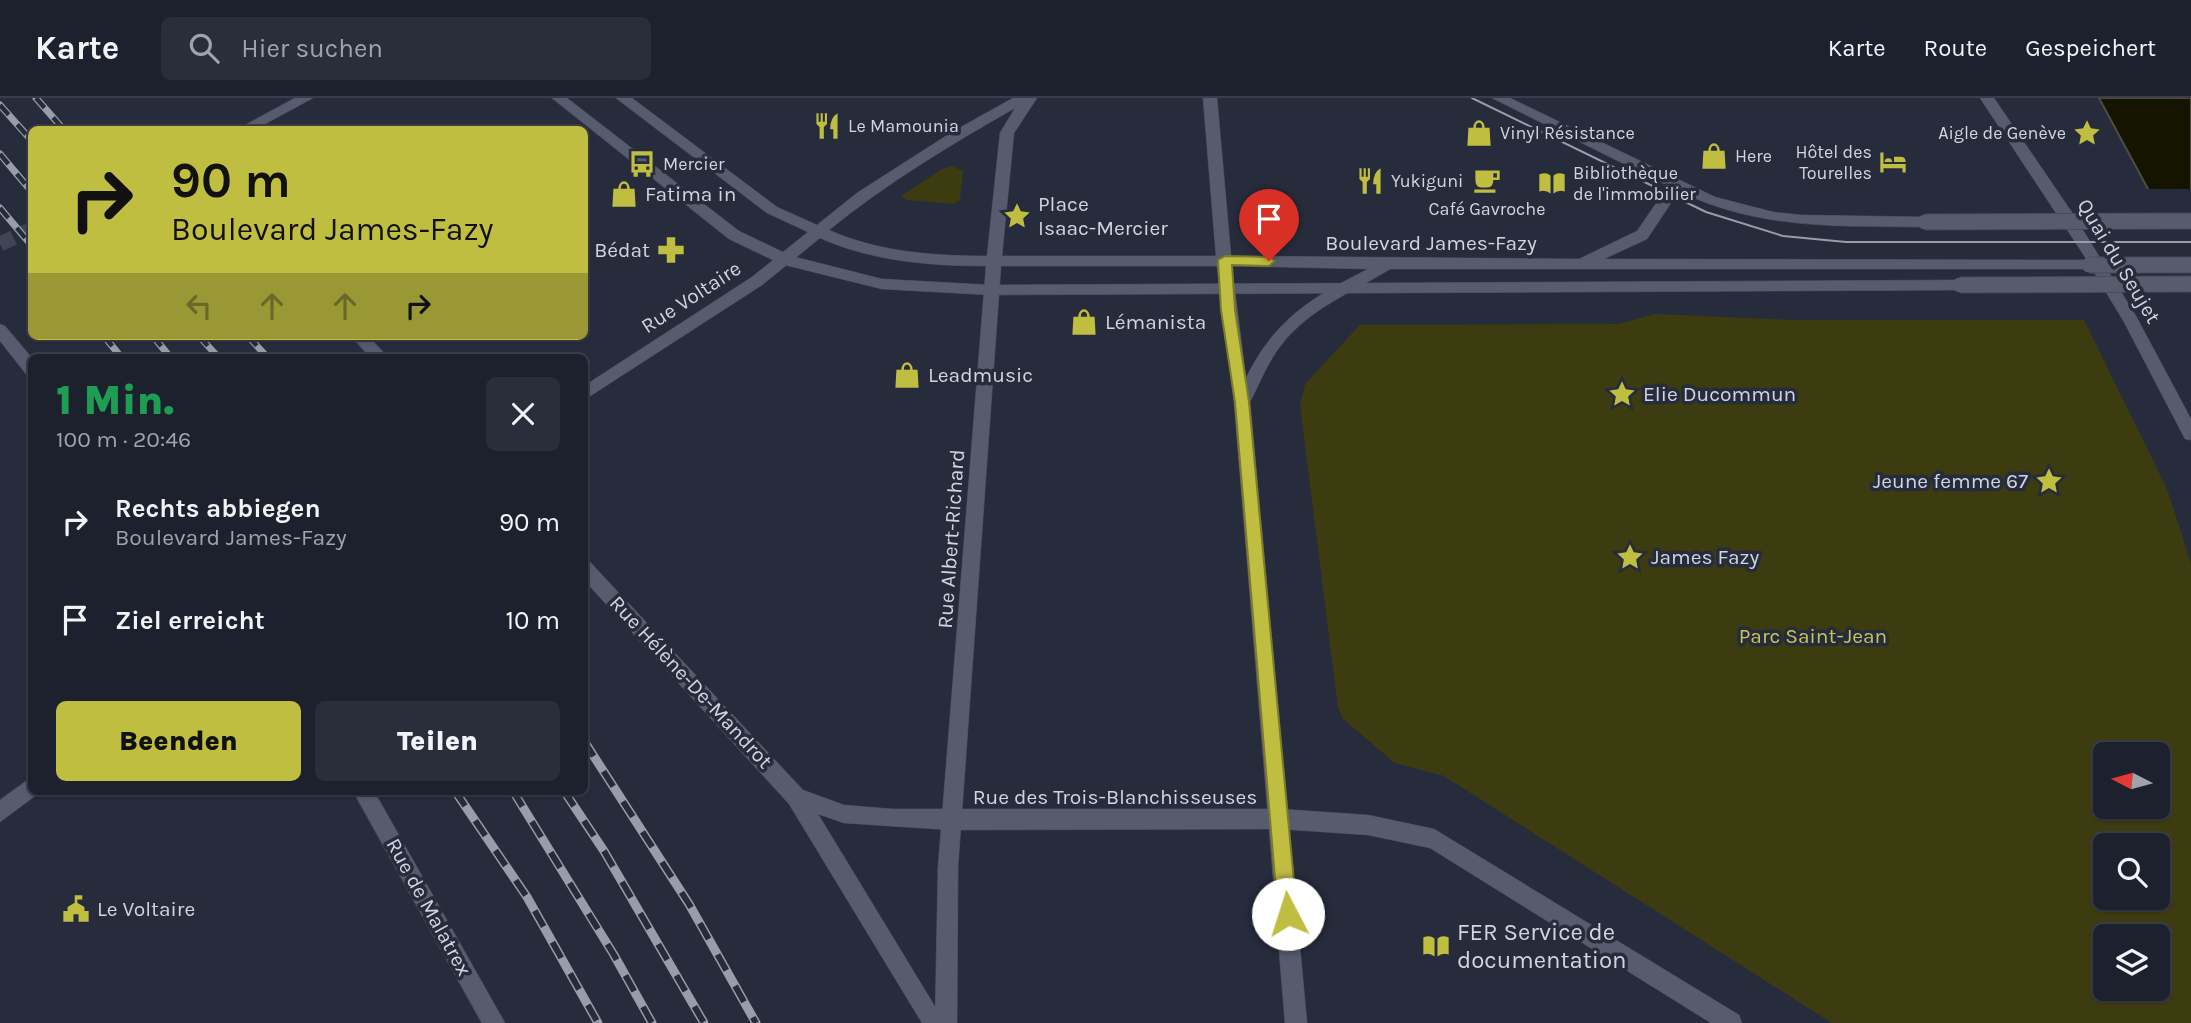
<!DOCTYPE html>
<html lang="de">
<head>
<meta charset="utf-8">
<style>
  body { margin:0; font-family:Karla,sans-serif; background:#2a2e3a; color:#f1f3f6; height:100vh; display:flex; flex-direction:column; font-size:26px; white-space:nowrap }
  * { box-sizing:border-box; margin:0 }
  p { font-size:23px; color:#a0a3aa }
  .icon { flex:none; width:38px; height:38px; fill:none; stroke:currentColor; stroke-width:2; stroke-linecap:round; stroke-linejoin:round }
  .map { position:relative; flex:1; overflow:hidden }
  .drawer { position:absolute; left:28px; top:256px; width:560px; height:441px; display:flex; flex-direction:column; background:#1d212e; border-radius:10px; box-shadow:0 2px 5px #0004,0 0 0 2px #3b3e4a }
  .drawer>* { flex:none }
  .hud { position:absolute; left:28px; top:28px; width:560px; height:214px; border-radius:10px; box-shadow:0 2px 5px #0004,0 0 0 2px #3b3e4a; background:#c0be41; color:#111; overflow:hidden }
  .needle { width:46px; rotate:276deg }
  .buttons { position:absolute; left:2093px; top:644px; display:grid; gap:14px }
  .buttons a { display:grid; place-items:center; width:77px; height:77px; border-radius:10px; background:#1d212e; box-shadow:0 2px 5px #0004,0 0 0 2px #3b3e4a; font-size:35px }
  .pin { position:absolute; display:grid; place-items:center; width:60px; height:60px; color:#fff; margin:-72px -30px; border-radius:50% 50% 50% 0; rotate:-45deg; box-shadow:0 0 7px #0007 }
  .pin .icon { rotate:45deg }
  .me { position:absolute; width:77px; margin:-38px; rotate:355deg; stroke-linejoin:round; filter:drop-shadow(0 0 5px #0008) }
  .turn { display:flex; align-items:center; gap:24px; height:147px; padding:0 28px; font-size:32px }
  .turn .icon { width:91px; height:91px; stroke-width:2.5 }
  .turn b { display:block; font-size:49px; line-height:60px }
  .lanes { display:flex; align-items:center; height:66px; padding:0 28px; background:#0003; justify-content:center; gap:35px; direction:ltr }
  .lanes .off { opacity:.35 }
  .round { display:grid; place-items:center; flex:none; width:74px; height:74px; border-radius:10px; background:#2a2e3a }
  .headline { display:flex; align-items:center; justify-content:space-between; height:119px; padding:0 28px }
  h1 { font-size:42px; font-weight:800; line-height:52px; color:#1e9e55 }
  .action { display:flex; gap:14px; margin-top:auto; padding:14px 28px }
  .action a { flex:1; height:80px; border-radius:10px; background:#c0be41; color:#111; font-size:28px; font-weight:800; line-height:80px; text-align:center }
  .action a+a { background:#2a2e3a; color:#f1f3f6 }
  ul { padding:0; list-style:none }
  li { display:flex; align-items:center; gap:21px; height:98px; padding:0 28px }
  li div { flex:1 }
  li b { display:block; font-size:26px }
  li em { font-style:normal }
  header { display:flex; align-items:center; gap:42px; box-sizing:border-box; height:98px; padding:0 35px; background:#1d212e; border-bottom:2px solid #3b3e4a }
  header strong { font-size:33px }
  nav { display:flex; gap:38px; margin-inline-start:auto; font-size:24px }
  .search { width:490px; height:63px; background:#2a2e3a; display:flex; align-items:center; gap:18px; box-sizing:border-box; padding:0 24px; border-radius:10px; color:#a0a3aa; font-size:26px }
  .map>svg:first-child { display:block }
</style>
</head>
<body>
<header>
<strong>Karte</strong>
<div class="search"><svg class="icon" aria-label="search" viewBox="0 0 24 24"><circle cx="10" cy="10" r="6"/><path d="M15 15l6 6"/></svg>Hier suchen</div>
<nav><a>Karte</a><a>Route</a><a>Gespeichert</a></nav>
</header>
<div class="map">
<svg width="2191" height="925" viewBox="0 0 2191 925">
  <rect width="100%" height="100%" fill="#272c3d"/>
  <g fill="#3d3c11" fill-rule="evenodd">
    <polygon points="952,68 963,73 960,102 954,106 906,102 901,98 942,71"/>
    <path d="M1655 216 1792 222H2084L2167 391 2191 465V925H1832L1444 678 1395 665 1343 621 1338 610 1300 307 1305 286 1360 227 1619 226ZM2158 656V709H2105V656ZM2105 747H2158V800H2105ZM2105 838H2158V891H2105Z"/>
  </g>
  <polygon fill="#151400" stroke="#4d4e43" stroke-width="2" points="2099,0 2191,0 2191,157 2148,91"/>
  <polygon fill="#272c3d" points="2144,91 2191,91 2191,160 2188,159"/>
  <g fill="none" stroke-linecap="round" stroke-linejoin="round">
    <polyline stroke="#404555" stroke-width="15" stroke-dasharray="15 8" stroke-linecap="butt" points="0,146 32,131"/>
    <defs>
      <polygon id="lane" points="552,0 567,0 739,133 791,158 882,181 991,187 1960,182 1967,187 1960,192 991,197 882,191 781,166 729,141"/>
      <g id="street">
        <polygon points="295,0 313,0 254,32 236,32"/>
        <polygon points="0,226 5,228 32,260 32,278 26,276 0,243"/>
        <polygon points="351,238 368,238 388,259 370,259"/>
        <polygon points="584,462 590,464 803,692 844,707 892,711 1280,711 1368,717 1434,731 1739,917 1742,925 1711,925 1430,750 1368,737 1280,731 951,732 844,725 818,716 945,925 922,925 789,706 584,482"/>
        <polygon points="353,693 374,693 505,925 482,925"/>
      </g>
      <g id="secondary">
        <path d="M616 0H632L777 109 817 127 857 95 952 34 1013 0H1037L1014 35 1002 158H1216L1203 0H1217L1231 158 1579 161 1637 133 1668 88 1492 0H1510L1715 99 1773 114 1801 117 1925 119 1932 124 1925 129C1839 128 1759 132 1679 93L1647 141 1604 161 2087 162 1980 0H1994L2073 116 2136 218 2191 321V342L2185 341 2124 224 2092 171H1390C1353 194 1310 210 1282 246 1268 263 1260 285 1250 304L1307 925H1285L1234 304 1217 168H1001L958 769 957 925H935L938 769 986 168C930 168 871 163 820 140L762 187 584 302V288L752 179 808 134 767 115ZM1015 10 1000 35 987 158C934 158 878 154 829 132 887 85 950 47 1015 10ZM1232 168 1368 171C1311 200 1275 221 1246 280Z"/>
        <polygon points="32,679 32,693 39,695 0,724 0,702"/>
      </g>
    </defs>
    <use href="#lane" stroke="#464a58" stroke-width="1"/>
    <use href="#street" stroke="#464a58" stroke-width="1"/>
    <use href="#secondary" stroke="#464a58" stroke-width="1"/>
    <use href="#lane" fill="#565c6e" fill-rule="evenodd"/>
    <use href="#street" fill="#565c6e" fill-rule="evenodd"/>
    <use href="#secondary" fill="#565c6e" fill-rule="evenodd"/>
    <polyline stroke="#989da9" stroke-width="2" points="1472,0 1706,114 1783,138 1846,144 2191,144"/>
    <defs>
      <g id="rail-far1">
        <polyline points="36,0 64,32"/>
        <polyline points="0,7 32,43"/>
        <polyline points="0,56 32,94"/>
        <polyline points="0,110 32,148"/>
        <polyline points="104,238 121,259"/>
        <polyline points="153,238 170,259"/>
        <polyline points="199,238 218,259"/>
        <polyline points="248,238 267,259"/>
      </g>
      <g id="rail">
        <polyline points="584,643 689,806 756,925"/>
        <polyline points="455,693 527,799 598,925"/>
        <polyline points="513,693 614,857 652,925"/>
        <polyline points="564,693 604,753 704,925"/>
      </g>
    </defs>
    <use href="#rail-far1" stroke="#989da9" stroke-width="7"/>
    <use href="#rail" stroke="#989da9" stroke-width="9"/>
    <use href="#rail-far1" stroke="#272c3d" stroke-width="4.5" stroke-dasharray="13" stroke-linecap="butt"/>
    <use href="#rail" stroke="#272c3d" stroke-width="6" stroke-dasharray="18" stroke-linecap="butt"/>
    <defs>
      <polyline id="lane-bridge" points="1960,187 2191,186"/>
      <g id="secondary-bridge">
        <polyline points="1925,124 2191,123"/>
        <polyline points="2089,167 2191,167"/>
      </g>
    </defs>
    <use href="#lane-bridge" stroke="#464a58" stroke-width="17" stroke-linecap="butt"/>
    <use href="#secondary-bridge" stroke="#464a58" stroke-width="17" stroke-linecap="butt"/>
    <use href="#lane-bridge" stroke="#565c6e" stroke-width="15"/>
    <use href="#secondary-bridge" stroke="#565c6e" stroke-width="15"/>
  </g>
  <polygon fill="#c0be41" stroke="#7d7c2a" stroke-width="2" points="1225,158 1269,159 1275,163 1269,168 1232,167 1235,212 1249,304 1297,816 1295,823 1288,825 1281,823 1278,816 1235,304 1221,212 1218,162"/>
  <defs>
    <symbol id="restaurant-bare" viewBox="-9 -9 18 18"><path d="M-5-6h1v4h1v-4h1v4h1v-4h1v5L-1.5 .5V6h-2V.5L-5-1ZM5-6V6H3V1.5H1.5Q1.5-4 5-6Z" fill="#c0be41" stroke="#272c3d" stroke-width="2.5" paint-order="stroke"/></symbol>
    <symbol id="shop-bare" viewBox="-9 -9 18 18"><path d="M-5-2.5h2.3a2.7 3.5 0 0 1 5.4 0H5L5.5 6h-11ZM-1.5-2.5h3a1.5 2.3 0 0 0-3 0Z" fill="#c0be41" stroke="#272c3d" stroke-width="2.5" paint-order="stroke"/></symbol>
    <symbol id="sight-bare" viewBox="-9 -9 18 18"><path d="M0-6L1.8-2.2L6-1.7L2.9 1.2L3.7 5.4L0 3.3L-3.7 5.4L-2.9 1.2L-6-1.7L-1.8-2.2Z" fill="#c0be41" stroke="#272c3d" stroke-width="2.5" paint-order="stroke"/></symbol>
    <symbol id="hotel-bare" viewBox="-9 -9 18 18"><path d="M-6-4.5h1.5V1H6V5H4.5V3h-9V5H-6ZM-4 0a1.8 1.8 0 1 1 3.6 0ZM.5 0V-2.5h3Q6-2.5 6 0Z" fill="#c0be41" stroke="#272c3d" stroke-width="2.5" paint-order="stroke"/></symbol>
    <symbol id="bus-bare" viewBox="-9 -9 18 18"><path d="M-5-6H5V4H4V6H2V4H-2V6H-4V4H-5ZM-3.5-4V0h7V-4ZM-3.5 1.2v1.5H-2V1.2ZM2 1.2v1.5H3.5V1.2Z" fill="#c0be41" stroke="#272c3d" stroke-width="2.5" paint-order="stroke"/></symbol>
    <symbol id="cafe-bare" viewBox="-9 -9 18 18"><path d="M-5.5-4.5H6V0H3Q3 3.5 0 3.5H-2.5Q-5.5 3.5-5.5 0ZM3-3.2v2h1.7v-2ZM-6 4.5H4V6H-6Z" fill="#c0be41" stroke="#272c3d" stroke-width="2.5" paint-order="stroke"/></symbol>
    <symbol id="library-bare" viewBox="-9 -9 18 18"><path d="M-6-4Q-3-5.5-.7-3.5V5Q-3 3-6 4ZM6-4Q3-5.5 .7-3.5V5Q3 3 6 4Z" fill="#c0be41" stroke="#272c3d" stroke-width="2.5" paint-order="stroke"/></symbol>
    <symbol id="pharmacy-bare" viewBox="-9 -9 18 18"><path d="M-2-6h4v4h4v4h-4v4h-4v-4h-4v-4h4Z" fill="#c0be41" stroke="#272c3d" stroke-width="2.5" paint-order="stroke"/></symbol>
    <symbol id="civic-bare" viewBox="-9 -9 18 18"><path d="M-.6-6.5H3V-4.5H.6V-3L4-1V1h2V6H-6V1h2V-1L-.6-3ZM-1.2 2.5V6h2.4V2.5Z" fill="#c0be41" stroke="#272c3d" stroke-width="2.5" paint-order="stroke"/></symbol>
  </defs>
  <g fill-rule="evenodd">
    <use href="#restaurant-bare" x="808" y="9" width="38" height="38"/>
    <use href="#shop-bare" x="1460" y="16" width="38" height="38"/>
    <use href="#sight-bare" x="2068" y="16" width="38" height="38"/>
    <use href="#shop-bare" x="1695" y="39" width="38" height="38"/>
    <use href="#hotel-bare" x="1874" y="45" width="38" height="38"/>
    <use href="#bus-bare" x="623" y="47" width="38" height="38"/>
    <use href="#cafe-bare" x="1468" y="63" width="38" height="38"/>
    <use href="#restaurant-bare" x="1351" y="64" width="38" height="38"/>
    <use href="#library-bare" x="1533" y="66" width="38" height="38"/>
    <use href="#shop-bare" x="605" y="77" width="38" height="38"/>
    <use href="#sight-bare" x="998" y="99" width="38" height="38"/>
    <use href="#pharmacy-bare" x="652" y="133" width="38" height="38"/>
    <use href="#shop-bare" x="1065" y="205" width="38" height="38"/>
    <use href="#shop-bare" x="888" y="258" width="38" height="38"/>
    <use href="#sight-bare" x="1603" y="277" width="38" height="38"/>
    <use href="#sight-bare" x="2030" y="364" width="38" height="38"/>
    <use href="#sight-bare" x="1611" y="440" width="38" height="38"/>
    <use href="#civic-bare" x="57" y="792" width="38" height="38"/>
    <use href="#library-bare" x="1417" y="829" width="38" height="38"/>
  </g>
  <g text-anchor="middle" stroke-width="7" stroke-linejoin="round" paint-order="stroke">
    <g font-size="18" fill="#d1d5df" stroke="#272c3d" text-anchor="start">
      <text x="848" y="34">Le Mamounia</text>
      <text x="1500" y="41">Vinyl Résistance</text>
      <text x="2066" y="41" text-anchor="end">Aigle de Genève</text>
      <text x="1872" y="60" text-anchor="end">Hôtel des<tspan x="1872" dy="21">Tourelles</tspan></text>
      <text x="1735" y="64">Here</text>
      <text x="663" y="72">Mercier</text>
      <text x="1573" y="81">Bibliothèque<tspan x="1573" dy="21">de l'immobilier</tspan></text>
      <text x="1391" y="89">Yukiguni</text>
      <text x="1487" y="117" text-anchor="middle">Café Gavroche</text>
    </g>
    <g font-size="21" fill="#d1d5df" stroke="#272c3d" text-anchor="start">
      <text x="645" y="103">Fatima in</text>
      <text x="1038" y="113">Place<tspan x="1038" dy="24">Isaac-Mercier</tspan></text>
      <text x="650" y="159" text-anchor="end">Bédat</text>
      <text x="1105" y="231">Lémanista</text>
      <text x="928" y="284">Leadmusic</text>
      <text x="1643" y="303">Elie Ducommun</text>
      <text x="2028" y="390" text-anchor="end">Jeune femme 67</text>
      <text x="1651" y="466">James Fazy</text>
      <text x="97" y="818">Le Voltaire</text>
    </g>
    <g font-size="21" fill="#d1d5df" stroke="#272c3d">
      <text x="1431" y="152">Boulevard James-Fazy</text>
      <text transform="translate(2119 163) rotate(59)" y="7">Quai du Seujet</text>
      <text transform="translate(691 199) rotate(-33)" y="7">Rue Voltaire</text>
      <text transform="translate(951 441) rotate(-86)" y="7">Rue Albert-Richard</text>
      <text transform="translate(691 584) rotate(47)" y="7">Rue Hélène-De-Mandrot</text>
      <text x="1115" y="706">Rue des Trois-Blanchisseuses</text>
      <text transform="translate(429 809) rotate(61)" y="7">Rue de Malatrex</text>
    </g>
    <g font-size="21" fill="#c6c555" stroke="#272c3d">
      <text x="1813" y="545">Parc Saint-Jean</text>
    </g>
    <g font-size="24" fill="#d1d5df" stroke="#272c3d" text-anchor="start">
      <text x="1457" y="842">FER Service de<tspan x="1457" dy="28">documentation</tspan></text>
    </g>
  </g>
</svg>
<div class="buttons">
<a><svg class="needle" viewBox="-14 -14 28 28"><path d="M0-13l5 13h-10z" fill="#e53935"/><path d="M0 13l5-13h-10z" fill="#a0a3aa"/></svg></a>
<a><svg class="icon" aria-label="search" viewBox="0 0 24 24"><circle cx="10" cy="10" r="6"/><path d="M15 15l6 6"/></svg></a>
<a><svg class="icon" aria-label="layers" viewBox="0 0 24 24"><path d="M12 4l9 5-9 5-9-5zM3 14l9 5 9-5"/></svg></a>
</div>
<div class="pin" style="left:1269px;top:163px;background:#d93025"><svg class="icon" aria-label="arrive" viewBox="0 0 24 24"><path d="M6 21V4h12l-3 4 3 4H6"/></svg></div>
<svg class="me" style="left:1288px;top:816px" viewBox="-20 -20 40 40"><circle r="19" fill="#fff"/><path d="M0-13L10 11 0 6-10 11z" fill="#c0be41"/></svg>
<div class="hud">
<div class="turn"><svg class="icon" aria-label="right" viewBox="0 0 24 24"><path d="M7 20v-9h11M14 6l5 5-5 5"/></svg><div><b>90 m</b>Boulevard James-Fazy</div></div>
<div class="lanes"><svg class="icon off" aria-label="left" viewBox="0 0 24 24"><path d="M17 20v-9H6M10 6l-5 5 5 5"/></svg><svg class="icon off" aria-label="ahead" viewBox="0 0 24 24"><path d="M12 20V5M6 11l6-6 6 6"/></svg><svg class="icon off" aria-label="ahead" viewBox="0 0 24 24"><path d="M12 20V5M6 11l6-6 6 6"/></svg><svg class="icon" aria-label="right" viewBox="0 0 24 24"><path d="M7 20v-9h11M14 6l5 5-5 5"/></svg></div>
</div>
<section class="drawer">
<div class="headline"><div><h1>1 Min.</h1><p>100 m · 20:46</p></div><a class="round"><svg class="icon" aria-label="close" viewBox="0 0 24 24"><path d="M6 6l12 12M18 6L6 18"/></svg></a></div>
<ul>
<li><svg class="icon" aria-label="right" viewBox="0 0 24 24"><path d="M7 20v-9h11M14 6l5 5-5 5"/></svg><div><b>Rechts abbiegen</b><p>Boulevard James-Fazy</p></div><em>90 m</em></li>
<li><svg class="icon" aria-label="arrive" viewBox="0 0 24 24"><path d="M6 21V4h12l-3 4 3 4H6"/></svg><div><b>Ziel erreicht</b></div><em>10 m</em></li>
</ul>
<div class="action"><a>Beenden</a><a>Teilen</a></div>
</section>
</div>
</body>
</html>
